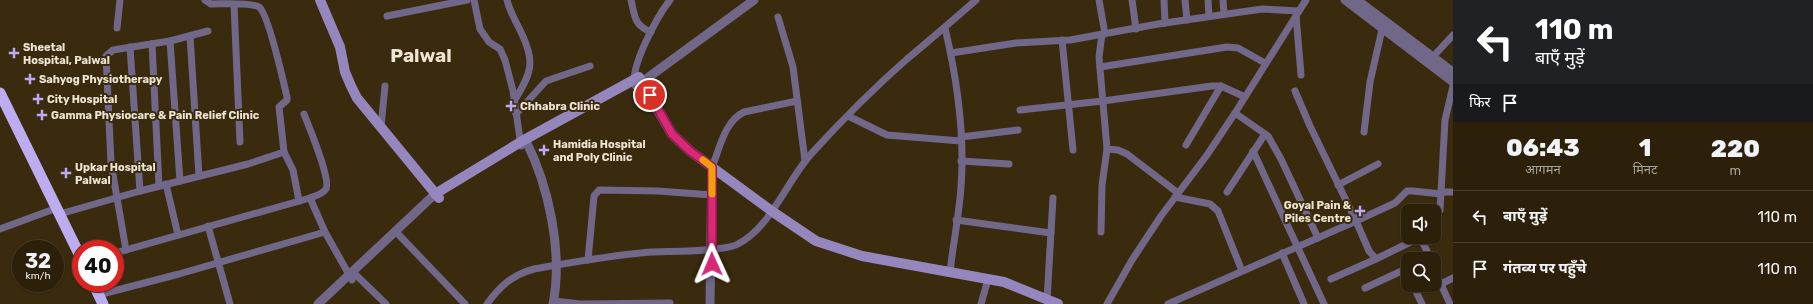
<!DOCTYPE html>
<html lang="hi">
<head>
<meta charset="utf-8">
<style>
  body { margin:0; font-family:Rubik,"Noto Sans Devanagari",sans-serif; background:#382d18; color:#f1f3f6; height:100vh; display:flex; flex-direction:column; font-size:15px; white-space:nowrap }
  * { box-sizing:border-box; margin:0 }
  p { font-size:13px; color:#a6a39c }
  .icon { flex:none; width:22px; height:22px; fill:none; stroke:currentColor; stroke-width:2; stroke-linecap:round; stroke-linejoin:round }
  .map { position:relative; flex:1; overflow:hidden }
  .sheet { display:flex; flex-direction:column; background:#2c200a; width:360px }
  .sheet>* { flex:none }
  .top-card { background:#202124; color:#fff; overflow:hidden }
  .tools { position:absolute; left:1401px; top:204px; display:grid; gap:8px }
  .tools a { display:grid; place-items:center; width:40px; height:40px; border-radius:8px; background:#2c200a; box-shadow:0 1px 3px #0004,0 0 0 1px #483e2b; font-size:20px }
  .speed { position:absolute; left:12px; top:240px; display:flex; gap:8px; font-size:20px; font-weight:700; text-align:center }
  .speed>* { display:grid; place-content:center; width:52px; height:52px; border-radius:50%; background:#2c200a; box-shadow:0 1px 3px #0004,0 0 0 1px #483e2b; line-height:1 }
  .speed small { font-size:10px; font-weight:400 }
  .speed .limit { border:6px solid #d22; background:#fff; color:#111 }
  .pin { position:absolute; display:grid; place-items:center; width:34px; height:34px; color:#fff; margin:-17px; border:2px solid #fff; border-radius:50%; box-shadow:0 1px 4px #0007 }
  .me { position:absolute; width:44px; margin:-22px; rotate:359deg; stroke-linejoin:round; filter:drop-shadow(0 0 3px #0008) }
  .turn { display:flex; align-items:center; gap:14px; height:84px; padding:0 16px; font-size:18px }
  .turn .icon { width:52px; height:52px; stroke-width:2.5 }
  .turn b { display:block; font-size:28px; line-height:34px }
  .then { display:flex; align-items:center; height:38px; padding:0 16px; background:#0003; gap:8px; font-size:15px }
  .eta { display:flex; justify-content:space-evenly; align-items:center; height:68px; text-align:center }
  .eta b { font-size:24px; font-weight:800; line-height:28px }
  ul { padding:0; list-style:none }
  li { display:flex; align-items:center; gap:12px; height:52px; padding:0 16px; border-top:1px solid #483e2b }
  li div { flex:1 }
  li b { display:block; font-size:15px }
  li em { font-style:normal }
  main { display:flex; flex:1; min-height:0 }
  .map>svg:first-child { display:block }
</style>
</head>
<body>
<main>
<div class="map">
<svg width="1453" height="304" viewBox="0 0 1453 304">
  <rect width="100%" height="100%" fill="#3a2b0e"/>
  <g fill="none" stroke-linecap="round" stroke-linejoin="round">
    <g stroke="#706789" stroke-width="7">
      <path d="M205 0 211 4C222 4 251 2 259 7 268 13 284 84 287 97V100L279 107 284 152 293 170 299 201"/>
      <polyline points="474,0 480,29 489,42 500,49 505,60 513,91 521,146"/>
      <path d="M507 0C509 9 514 18 518 26 535 59 534 70 514 101"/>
      <path d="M631 0C635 17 634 25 651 32"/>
      <polyline points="1099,0 1105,34"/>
      <polyline points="1132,0 1136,29"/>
      <polyline points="1164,0 1165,23"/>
      <polyline points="1185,0 1187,20"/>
      <polyline points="1208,0 1209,16"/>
      <polyline points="1223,0 1224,14"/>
      <polyline points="234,5 240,142"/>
      <polyline points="1296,15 1301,75"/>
      <polyline points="387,16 467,0"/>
      <polyline points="778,17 793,67 805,161"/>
      <polyline points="117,28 120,0"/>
      <path d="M945 28C957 79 965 135 961 187 959 216 953 244 950 272"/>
      <polyline points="1102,34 1099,57 1107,149 1118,150 1127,154 1178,193"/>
      <polyline points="190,36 199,176"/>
      <polyline points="1062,40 1073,150"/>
      <polyline points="170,41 180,181"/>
      <polyline points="152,44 159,186"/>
      <polyline points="130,47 140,191"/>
      <polyline points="951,53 1016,43 1070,40 1158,24 1248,11 1263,9 1299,11 1306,0"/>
      <polyline points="1430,60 1453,35"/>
      <polyline points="1100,67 1227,47 1238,48 1265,63"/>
      <path d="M635 86C629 68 658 15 670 0"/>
      <polyline points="1295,91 1310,126 1356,221 1395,203 1407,191 1413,191 1441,194"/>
      <polyline points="1020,110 1103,101 1212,86 1221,86 1245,97"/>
      <polyline points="1235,113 1299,11"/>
      <polyline points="516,114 546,81 590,66"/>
      <polyline points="848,116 887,135 961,141"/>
      <polyline points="381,127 385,86"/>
      <polyline points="1364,132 1370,82 1383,25"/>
      <polyline points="961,137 1018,130"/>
      <polyline points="1186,145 1221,86"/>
      <polyline points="1253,151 1324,304"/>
      <polyline points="961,161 1009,164"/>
      <path d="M712 167C720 148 724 122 744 112L797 101"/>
      <polyline points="166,184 178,235"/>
      <polyline points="1338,185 1378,164"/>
      <polyline points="1227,192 1265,134"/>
      <polyline points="1441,192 1453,192"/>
      <polyline points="1175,197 1210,204 1218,211 1242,271"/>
      <polyline points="310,198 325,232 352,280"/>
      <polyline points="1440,210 1445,120 1453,86"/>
      <polyline points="60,214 140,191 248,164 284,152"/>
      <polyline points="956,220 1051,233"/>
      <polyline points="208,226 230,304"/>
      <polyline points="0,229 57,208"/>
      <polyline points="1101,232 1102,185 1107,149"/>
      <polyline points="399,235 465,304"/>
      <polyline points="126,250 111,163 106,56 113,50 170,41 208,31"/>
      <path d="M115 253 310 198C315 196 323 194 326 189 331 179 309 127 304 114"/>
      <polyline points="1282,253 1304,304"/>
      <polyline points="588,260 594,196 599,190 658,191 712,195"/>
      <polyline points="1434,269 1450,304"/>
      <polyline points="356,275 386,304"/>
      <polyline points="1331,279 1376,259"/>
      <polyline points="1441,284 1453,278"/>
      <polyline points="1413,285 1422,304"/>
      <polyline points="1365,288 1408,268"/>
      <polyline points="98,295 179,274 325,232"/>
      <polyline points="1047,300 1053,198"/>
      <polyline points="554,301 580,304 670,303"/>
      <path d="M487 304C500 286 512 275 534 269 573 262 612 255 651 252 671 251 723 252 738 244 772 226 787 180 812 153 842 120 873 89 907 59 930 40 953 20 976 0"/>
      <polyline points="981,304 988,279"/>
      <polyline points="1107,304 1132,260 1161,216 1207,155 1235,113 1268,136 1281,159 1318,238"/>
      <path d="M1168 304 1356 221 1369 251 1376 259 1417 239C1425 242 1427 252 1430 259"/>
    </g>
    <g stroke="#706789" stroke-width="9">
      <polyline points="1345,0 1453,82"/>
      <polyline points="1357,0 1453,72"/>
      <polyline points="642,82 754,0"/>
      <path d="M525 139C549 186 563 252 553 304"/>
      <polyline points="318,304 435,194"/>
      <polyline points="710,304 712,167"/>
    </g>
    <g stroke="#9587bd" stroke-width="10">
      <polyline points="320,0 340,47 345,72 351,86 357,98 439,198"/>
      <polyline points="435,194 524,140 639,77 672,134 690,151 773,212 816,241 862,256 1004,282 1058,304"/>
    </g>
    <g stroke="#bdacf0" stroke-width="11">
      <polyline points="0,93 81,258"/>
      <polyline points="93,283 103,304"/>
    </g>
  </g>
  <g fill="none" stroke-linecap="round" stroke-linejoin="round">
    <defs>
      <polyline id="route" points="650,95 672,134 690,151 712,167 712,264"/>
    </defs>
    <use href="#route" stroke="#8e194d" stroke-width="10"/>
    <use href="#route" stroke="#db2777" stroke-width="7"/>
    <polyline stroke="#f59e0b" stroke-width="7" points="703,160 712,167 712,194"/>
  </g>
  <g fill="#bda9f5" stroke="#3a2b0e" stroke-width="1.5">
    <path d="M12 47h4v4h4v4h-4v4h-4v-4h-4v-4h4z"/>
    <path d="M28 73h4v4h4v4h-4v4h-4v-4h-4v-4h4z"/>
    <path d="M36 93h4v4h4v4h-4v4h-4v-4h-4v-4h4z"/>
    <path d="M509 100h4v4h4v4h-4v4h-4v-4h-4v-4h4z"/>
    <path d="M40 109h4v4h4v4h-4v4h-4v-4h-4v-4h4z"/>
    <path d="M542 144h4v4h4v4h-4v4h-4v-4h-4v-4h4z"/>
    <path d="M64 167h4v4h4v4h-4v4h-4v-4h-4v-4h4z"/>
    <path d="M1358 205h4v4h4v4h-4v4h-4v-4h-4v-4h4z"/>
  </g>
  <g text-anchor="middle" stroke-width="4" stroke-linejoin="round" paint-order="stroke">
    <g font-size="11" font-weight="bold" fill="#ede4d3" stroke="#3a2b0e" text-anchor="start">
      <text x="23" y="51">Sheetal<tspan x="23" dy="13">Hospital, Palwal</tspan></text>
      <text x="39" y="83">Sahyog Physiotherapy</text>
      <text x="47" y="103">City Hospital</text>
      <text x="520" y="110">Chhabra Clinic</text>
      <text x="51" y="119">Gamma Physiocare &amp; Pain Relief Clinic</text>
      <text x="553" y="148">Hamidia Hospital<tspan x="553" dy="13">and Poly Clinic</tspan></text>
      <text x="75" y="171">Upkar Hospital<tspan x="75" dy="13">Palwal</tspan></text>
      <text x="1351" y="209" text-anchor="end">Goyal Pain &amp;<tspan x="1351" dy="13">Piles Centre</tspan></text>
    </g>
    <g font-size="19" font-weight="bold" fill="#ede4d3" stroke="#3a2b0e">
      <text x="421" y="62">Palwal</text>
    </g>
  </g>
</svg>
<div class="tools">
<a><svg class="icon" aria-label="sound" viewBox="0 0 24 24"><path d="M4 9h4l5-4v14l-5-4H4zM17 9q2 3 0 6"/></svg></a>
<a><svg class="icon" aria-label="search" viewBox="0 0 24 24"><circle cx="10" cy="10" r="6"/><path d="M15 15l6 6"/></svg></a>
</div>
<div class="speed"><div>32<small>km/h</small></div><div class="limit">40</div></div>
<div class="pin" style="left:650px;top:95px;background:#d93025"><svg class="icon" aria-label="arrive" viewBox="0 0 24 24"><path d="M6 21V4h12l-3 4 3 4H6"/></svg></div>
<svg class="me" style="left:712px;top:264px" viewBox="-20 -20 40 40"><path d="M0-17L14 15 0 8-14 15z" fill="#db2777" stroke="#fff" stroke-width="4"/></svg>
</div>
<section class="sheet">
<div class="top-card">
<div class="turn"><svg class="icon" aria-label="left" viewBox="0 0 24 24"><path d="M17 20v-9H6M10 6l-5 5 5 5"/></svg><div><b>110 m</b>बाएँ मुड़ें</div></div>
<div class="then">फिर<svg class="icon" aria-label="arrive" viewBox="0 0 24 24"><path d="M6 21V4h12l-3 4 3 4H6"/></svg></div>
</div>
<div class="eta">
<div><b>06:43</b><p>आगमन</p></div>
<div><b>1</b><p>मिनट</p></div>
<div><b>220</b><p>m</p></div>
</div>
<ul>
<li><svg class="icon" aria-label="left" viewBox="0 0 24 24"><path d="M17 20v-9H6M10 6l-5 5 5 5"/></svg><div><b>बाएँ मुड़ें</b></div><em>110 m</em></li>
<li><svg class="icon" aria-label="arrive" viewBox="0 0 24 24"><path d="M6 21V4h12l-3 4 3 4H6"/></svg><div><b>गंतव्य पर पहुँचे</b></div><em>110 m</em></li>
</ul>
</section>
</main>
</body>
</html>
